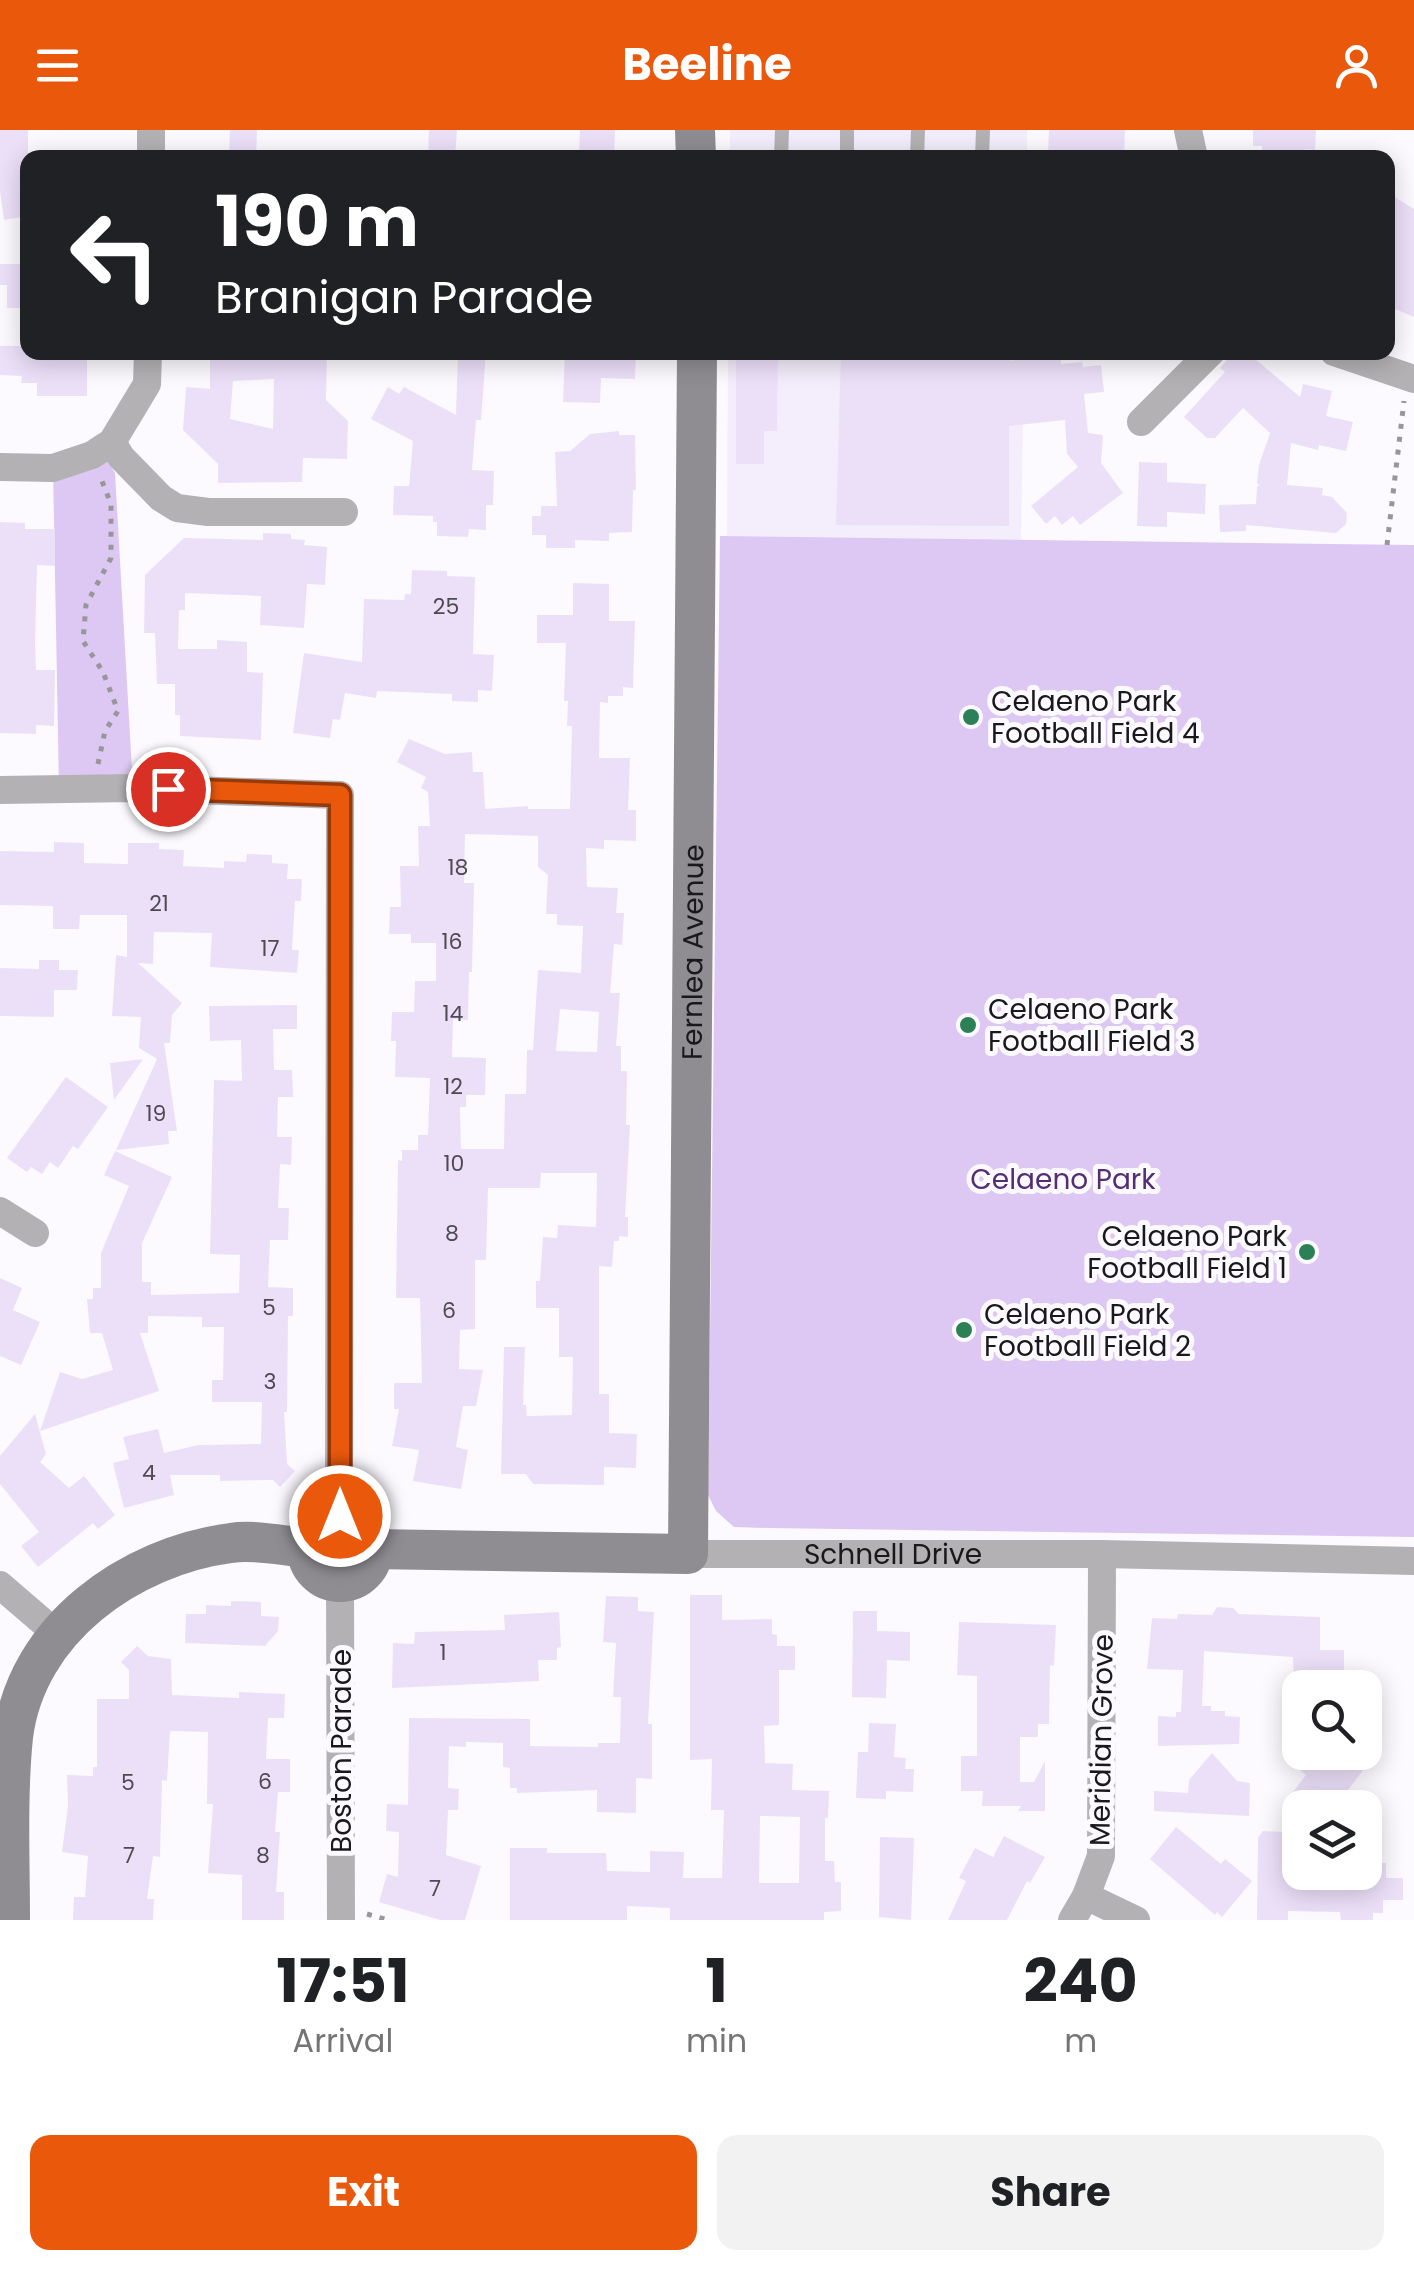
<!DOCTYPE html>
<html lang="en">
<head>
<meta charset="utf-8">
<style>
  body { margin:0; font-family:Poppins,sans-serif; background:#f2f2f2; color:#202124; height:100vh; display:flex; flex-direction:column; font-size:38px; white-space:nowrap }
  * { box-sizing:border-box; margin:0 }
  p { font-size:32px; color:#757577 }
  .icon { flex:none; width:55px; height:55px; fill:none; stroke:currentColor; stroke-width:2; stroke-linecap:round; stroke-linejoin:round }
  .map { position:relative; height:1790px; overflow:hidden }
  .sheet { display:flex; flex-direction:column; background:#fff; flex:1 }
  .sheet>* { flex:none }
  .hud { position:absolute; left:20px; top:20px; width:1375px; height:210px; border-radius:20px; box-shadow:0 5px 25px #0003; background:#202124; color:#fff; overflow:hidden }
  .buttons { position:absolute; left:1282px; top:1540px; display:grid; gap:20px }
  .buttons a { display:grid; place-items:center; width:100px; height:100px; border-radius:20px; background:#fff; box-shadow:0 5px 25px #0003; font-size:50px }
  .pin { position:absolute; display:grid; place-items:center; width:85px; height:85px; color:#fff; margin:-42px; border:5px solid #fff; border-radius:50%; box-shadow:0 2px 10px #0007 }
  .me { position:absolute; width:110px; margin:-55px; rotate:0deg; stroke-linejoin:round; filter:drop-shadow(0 0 8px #0008) }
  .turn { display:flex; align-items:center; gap:35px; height:210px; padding:0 30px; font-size:45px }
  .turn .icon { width:130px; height:130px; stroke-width:2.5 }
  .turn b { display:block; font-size:70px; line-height:85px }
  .eta { display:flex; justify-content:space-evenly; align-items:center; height:170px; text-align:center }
  .eta b { font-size:60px; font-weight:700; line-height:70px }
  .cta { display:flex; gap:20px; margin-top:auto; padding:20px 30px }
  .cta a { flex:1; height:115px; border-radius:20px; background:#ea580c; color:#fff; font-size:40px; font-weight:700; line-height:115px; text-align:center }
  .cta a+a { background:#f2f2f2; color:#202124 }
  header { display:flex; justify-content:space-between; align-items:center; height:130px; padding:0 30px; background:#ea580c; color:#fff; font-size:45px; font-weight:700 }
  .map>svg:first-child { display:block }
</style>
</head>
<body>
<header><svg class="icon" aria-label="menu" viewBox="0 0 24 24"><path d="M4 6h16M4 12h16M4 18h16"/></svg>Beeline<svg class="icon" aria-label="person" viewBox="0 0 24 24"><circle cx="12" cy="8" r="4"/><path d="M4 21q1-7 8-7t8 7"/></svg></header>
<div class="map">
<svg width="1414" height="1790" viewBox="0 0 1414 1790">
  <rect width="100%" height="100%" fill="#fcfaff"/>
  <g fill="#f4edfb">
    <polygon points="730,0 1027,0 1027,27 730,28"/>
    <polygon points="728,223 1024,223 1021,410 727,406"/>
  </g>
  <g fill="#dcc8f2">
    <polygon points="101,319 115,343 133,658 59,659 53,338"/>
    <polygon points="720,406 1414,415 1414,1407 768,1398 734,1397 716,1381 708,1365"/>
  </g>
  <g fill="#ece0f9" fill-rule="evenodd">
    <polygon points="0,0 28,0 28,86 4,90 0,62"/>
    <polygon points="230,0 257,0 256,28 229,28"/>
    <polygon points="429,0 457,0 455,28 428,28"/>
    <polygon points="580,0 615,0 614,28 579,28"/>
    <polygon points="1049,0 1125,0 1124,28 1048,25"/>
    <polygon points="1253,0 1316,0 1315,20 1305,19 1304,28 1262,28 1262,16 1253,16"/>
    <polygon points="1388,63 1414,79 1414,187 1388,176"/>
    <polygon points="0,134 28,134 28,178 7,178 7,155 0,155"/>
    <polygon points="0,216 28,216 28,222 87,222 87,266 37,266 37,253 21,253 22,246 0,245"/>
    <path d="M210 222H327L326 270 348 291 347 329 303 328 302 352 218 353V334L183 300 186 257 210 259ZM274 249 273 299 230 289 233 251Z"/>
    <polygon points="458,222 486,222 481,290 476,290 472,340 494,341 493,375 486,375 486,400 469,399 468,407 437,406 437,392 433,392 433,386 393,385 394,356 409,356 413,311 371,289 388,257 399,264 404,257 456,285"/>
    <polygon points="565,222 636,222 635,249 601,248 600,273 563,272"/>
    <polygon points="736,222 778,222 777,301 764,301 764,334 736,334"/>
    <polygon points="841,222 1010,222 1010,231 1061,226 1061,234 1082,232 1083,237 1101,235 1104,262 1084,264 1088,303 1103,305 1101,333 1123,363 1080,395 1073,386 1062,395 1055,386 1046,394 1031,376 1078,337 1067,324 1065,290 1009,296 1009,396 836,395"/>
    <polygon points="1234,222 1247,222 1300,267 1303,254 1332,261 1326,286 1353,292 1346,321 1319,315 1318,320 1291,313 1287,355 1323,358 1322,365 1332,367 1347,383 1346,394 1336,403 1246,395 1246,401 1220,402 1219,375 1256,374 1257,356 1260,356 1257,353 1259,335 1270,303 1243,278 1215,308 1207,308 1184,287 1225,242 1220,238"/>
    <polygon points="619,301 619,305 635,305 636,360 633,360 632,402 609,403 609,411 575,410 575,418 546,418 546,405 532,405 532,386 541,386 541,376 557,376 555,322 570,321 590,304"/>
    <polygon points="1139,332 1167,333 1167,352 1206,354 1205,384 1167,382 1167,397 1137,396"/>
    <polygon points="0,392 25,393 25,399 55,399 55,436 37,435 35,513 36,540 55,540 54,596 36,595 36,604 0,603"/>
    <polygon points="263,403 291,404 291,409 305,410 304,415 327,417 325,455 307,454 304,498 260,495 261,466 185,463 185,480 179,480 178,519 217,519 217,510 247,512 247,542 263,543 261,610 180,606 180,585 175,585 175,554 157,554 155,503 144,503 145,445 184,408 263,410"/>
    <polygon points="412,440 447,441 447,446 475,447 473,524 494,525 492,561 478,560 478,572 452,571 452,564 377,561 376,568 345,563 340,590 333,589 330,608 293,603 304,523 362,532 364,469 404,470 405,464 411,464"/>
    <path d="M573 453 609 454V491H635L633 558 623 557V566H608V573L600 572 599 628H630L628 680H636V711L604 710V719L586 718 587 757 618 758 616 783H624L622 815 614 814 610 863H620L616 916H621V941H627L626 995H630L625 1087H628V1107L619 1106V1111H614L612 1137 599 1136V1264H609V1303L637 1304 636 1338 604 1337V1355L533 1354 526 1344H501L504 1217H525L523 1275H526L527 1286 572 1285 573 1227H559V1178H536V1151H540L543 1107 557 1108 558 1095 596 1097 597 1043H541L540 1058H488L486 1130H475V1199L460 1200 459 1239 483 1240 476 1276H463L456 1317 468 1320 461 1359 413 1351 419 1320 392 1316 399 1279H394V1253H422L420 1168H396L398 1030 402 1031V1020H418V1005H428L430 948 395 947 396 911H391L392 882H414L415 851H436V813H411V804H389L390 777H401L400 736H419L418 696H430L428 662 421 658 426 647 397 632 409 609 445 624 472 622 473 642H483L485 679 528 676V679H570L572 596H567L568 571H564L566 513H537V485H573ZM465 704 538 706V737L548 745 546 784H557V795L583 796 581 843 538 840 533 920H527L526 964H505L504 1019H461L460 977H466V965H485L486 928 452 927 453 889 468 890 469 842H472L474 753H464ZM560 879 599 882 597 922 556 921Z"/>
    <polygon points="54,712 84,713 84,733 128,734 128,713 159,713 159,719 184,720 183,736 224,738 224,731 246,732 247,724 272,725 272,733 288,734 287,749 302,749 301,771 295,771 292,820 299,820 297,843 210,837 212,803 154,802 153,834 138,833 182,873 172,885 170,913 164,913 177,1001 168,1001 169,1014 116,1020 157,929 139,918 141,887 112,886 116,825 127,827 127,785 80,785 79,799 53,799 53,776 0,775 0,721 54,722"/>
    <polygon points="39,830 59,830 59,840 78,840 77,860 54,860 54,887 0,886 0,838 39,839"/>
    <polygon points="297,875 297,899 273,899 274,940 292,940 293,967 278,967 277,1007 292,1007 291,1035 280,1034 278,1078 289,1078 288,1110 270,1110 268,1157 293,1158 293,1186 288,1186 287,1282 284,1282 287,1334 295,1341 280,1357 273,1350 220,1351 220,1345 170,1345 174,1365 124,1378 113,1333 129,1329 123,1307 158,1299 164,1323 198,1315 261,1314 262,1272 212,1272 212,1250 223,1250 224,1197 202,1197 202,1187 148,1186 148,1203 140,1203 159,1261 40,1301 60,1242 82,1249 113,1240 102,1203 90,1203 87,1169 93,1169 93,1158 101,1158 101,1123 129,1056 104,1045 115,1021 172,1047 142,1113 142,1152 151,1152 151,1165 239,1163 240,1125 210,1124 214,950 242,951 241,910 210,911 209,876"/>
    <polygon points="143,929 114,970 110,933"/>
    <polygon points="66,947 108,977 78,1019 73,1016 58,1038 50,1032 42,1044 31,1037 27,1042 7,1028"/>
    <polygon points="0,1148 22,1158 13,1180 40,1192 21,1235 0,1226"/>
    <polygon points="35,1284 46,1324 40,1332 69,1358 84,1346 115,1385 98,1399 93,1393 38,1437 21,1416 39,1402 0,1354 0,1326"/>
    <path d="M690 1465H722V1490L772 1489V1504L777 1505V1516H795V1540H779V1595L764 1596 765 1633 793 1634 792 1660 829 1661 828 1688H825V1731H834L835 1752H841V1781L824 1782V1790H670V1778L627 1776V1790H510V1718H547V1723H606L607 1741 650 1742V1721L684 1722 683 1748H722L724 1680H711L712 1629 690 1630ZM760 1686 800 1687 799 1753H759Z"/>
    <polygon points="606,1466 638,1467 638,1481 654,1482 648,1594 652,1594 652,1649 636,1648 636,1683 597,1682 597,1660 517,1663 517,1658 510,1658 510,1638 503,1637 503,1613 466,1612 466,1617 449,1616 448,1658 459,1659 458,1680 448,1680 446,1725 481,1736 465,1790 440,1790 379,1772 387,1744 398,1747 399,1702 386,1701 387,1674 408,1675 409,1588 530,1589 530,1616 598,1617 598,1613 620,1613 621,1567 613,1567 616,1513 603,1512"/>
    <polygon points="231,1471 261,1472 261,1486 279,1487 278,1501 265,1516 185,1513 186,1484 206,1484 206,1475 231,1476"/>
    <polygon points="1217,1477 1233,1478 1239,1484 1320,1487 1320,1520 1344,1520 1344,1552 1331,1552 1331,1558 1294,1558 1293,1527 1204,1521 1202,1576 1211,1576 1211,1581 1225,1581 1225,1586 1240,1587 1239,1614 1158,1616 1158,1586 1176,1587 1176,1582 1181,1582 1183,1540 1147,1539 1152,1488 1177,1489 1178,1484 1212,1485"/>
    <polygon points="853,1481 877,1481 877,1501 910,1502 910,1531 887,1530 886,1568 852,1567"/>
    <polygon points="559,1482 561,1517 557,1518 557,1530 538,1530 539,1551 392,1558 393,1513 414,1514 415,1502 505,1500 504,1485"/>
    <polygon points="959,1492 1056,1495 1054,1536 1050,1535 1049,1594 1038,1594 1038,1607 1020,1607 1020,1652 1034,1652 1045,1631 1045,1681 1018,1681 1021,1676 982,1676 983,1661 961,1661 961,1626 977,1626 977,1546 957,1545"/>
    <polygon points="137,1516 148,1526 171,1529 172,1565 239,1568 239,1562 285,1564 284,1588 268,1588 266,1629 290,1629 290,1662 278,1662 275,1702 280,1702 276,1762 284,1762 284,1790 242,1790 242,1745 208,1743 213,1674 207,1674 208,1602 170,1601 167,1651 162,1650 160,1727 153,1726 147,1769 154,1769 153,1790 73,1790 74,1767 85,1767 88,1726 62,1722 68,1676 67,1645 93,1646 93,1637 97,1637 97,1569 129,1569 129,1540 121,1532"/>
    <polygon points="869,1593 896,1594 894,1627 906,1628 905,1639 914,1639 913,1662 886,1661 886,1669 856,1668 858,1622 868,1622"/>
    <polygon points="1308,1622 1325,1622 1338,1632 1345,1622 1377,1622 1334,1678 1306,1678 1290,1666 1306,1645 1296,1637"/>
    <polygon points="1212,1623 1237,1651 1250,1653 1249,1686 1154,1681 1154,1661 1188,1663 1189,1650"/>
    <polygon points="1176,1697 1221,1734 1225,1729 1252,1751 1222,1787 1217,1782 1215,1785 1150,1729"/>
    <polygon points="1263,1701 1284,1702 1283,1726 1300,1727 1300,1742 1365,1742 1365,1733 1386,1733 1386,1748 1403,1748 1403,1770 1383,1770 1383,1783 1373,1783 1373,1790 1341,1790 1340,1782 1288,1781 1288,1790 1257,1790 1258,1708"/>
    <polygon points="1004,1706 1045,1727 1030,1753 1027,1751 1007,1790 948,1790 966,1751 959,1748 975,1718 993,1727"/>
    <polygon points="880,1707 914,1708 911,1790 879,1787"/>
  </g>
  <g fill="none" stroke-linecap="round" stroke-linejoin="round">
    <g stroke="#98969a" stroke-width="5" stroke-dasharray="5 8" stroke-linecap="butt">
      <polyline points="1387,415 1404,271"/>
      <polyline points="98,634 105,601 118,581 103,542 83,511 86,475 111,428 111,374 100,346"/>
      <polyline points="367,1784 388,1790"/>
    </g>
    <g stroke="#b3b1b4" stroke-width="14">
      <polyline points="781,28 782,0"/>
      <polyline points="847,28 847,0"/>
      <polyline points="917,28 918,0"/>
      <polyline points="982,28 983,0"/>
    </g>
    <g stroke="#b3b1b4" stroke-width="28">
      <polyline points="1188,0 1194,28"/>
      <polyline points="151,28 151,0"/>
      <polyline points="1334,222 1414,249"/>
      <polyline points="1141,292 1211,222"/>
      <polyline points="112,312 121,327 161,368 177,378 208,382 344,382"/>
      <polyline points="0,337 53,338 92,325 112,312 147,254 148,222"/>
      <polyline points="0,660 133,658 340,665 339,1386"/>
      <polyline points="0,1081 35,1103"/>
      <path id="s1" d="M688 1424H1102L1414 1431"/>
      <polyline points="340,1452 341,1790"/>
      <polyline points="0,1455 58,1505"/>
      <polyline points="1086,1766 1136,1790"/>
      <polyline points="1072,1790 1086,1766 1101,1726 1102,1424"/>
    </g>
    <g stroke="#8f8d92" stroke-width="40">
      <polyline points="695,0 696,28"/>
      <circle cx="340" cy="1419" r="33"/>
      <path id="s2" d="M372 1419 688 1424 697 222"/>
      <path d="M10 1790C10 1730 7 1667 13 1607 26 1499 130 1426 231 1413 254 1409 283 1416 307 1418"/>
    </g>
  </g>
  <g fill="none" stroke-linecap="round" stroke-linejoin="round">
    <defs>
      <polyline id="route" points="168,659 340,665 340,1386"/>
    </defs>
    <use href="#route" stroke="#983908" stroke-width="25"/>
    <use href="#route" stroke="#ea580c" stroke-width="18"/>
  </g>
  <g fill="#2b8155" stroke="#fcfaff" stroke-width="4">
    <circle cx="971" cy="587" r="10"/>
    <circle cx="968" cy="895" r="10"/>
    <circle cx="1307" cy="1122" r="10"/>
    <circle cx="964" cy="1200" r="10"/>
  </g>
  <g text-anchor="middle" stroke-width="10" stroke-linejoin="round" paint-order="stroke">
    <g font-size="22" fill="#4e4a52">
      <text x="446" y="484">25</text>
      <text x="458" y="745">18</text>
      <text x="159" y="781">21</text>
      <text x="452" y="819">16</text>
      <text x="270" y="826">17</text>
      <text x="453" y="891">14</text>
      <text x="453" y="964">12</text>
      <text x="156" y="991">19</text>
      <text x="454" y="1041">10</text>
      <text x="452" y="1111">8</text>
      <text x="269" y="1185">5</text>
      <text x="449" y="1188">6</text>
      <text x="270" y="1259">3</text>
      <text x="149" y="1350">4</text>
      <text x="443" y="1530">1</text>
      <text x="265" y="1659">6</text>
      <text x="128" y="1660">5</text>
      <text x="129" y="1733">7</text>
      <text x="263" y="1733">8</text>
      <text x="435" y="1766">7</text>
    </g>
    <g font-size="28" fill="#19181b" stroke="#fcfaff" text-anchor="start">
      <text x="991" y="581">Celaeno Park<tspan x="991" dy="32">Football Field 4</tspan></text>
      <text x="988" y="889">Celaeno Park<tspan x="988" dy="32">Football Field 3</tspan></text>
      <text x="1287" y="1116" text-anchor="end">Celaeno Park<tspan x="1287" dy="32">Football Field 1</tspan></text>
      <text x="984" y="1194">Celaeno Park<tspan x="984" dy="32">Football Field 2</tspan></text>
    </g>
    <g font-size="28" fill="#19181b" stroke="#fcfaff">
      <text dy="10" stroke="none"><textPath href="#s2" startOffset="918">Fernlea Avenue</textPath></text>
      <text dy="10" stroke="none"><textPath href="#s1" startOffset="205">Schnell Drive</textPath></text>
      <text transform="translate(1101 1610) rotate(-89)" y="10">Meridian Grove</text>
      <text transform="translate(341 1621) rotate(-90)" y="10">Boston Parade</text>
    </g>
    <g font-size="28" fill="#542d73" stroke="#fcfaff">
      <text x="1063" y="1059">Celaeno Park</text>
    </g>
  </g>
</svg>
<div class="buttons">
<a><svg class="icon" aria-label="search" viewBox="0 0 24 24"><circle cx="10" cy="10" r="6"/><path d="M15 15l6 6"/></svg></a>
<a><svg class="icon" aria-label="layers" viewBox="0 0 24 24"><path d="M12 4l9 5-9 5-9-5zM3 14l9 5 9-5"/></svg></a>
</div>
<div class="pin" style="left:168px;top:659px;background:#d93025"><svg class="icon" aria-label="arrive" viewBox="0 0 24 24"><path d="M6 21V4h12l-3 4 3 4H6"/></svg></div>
<svg class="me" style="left:340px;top:1386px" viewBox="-20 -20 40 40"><circle r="17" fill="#ea580c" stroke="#fff" stroke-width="3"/><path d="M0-11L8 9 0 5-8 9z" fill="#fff"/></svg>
<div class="hud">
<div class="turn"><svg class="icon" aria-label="left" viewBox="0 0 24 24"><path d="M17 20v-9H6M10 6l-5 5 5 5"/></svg><div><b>190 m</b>Branigan Parade</div></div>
</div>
</div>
<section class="sheet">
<div class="eta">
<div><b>17:51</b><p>Arrival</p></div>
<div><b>1</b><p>min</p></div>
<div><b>240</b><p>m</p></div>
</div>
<div class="cta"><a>Exit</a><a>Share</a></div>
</section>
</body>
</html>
